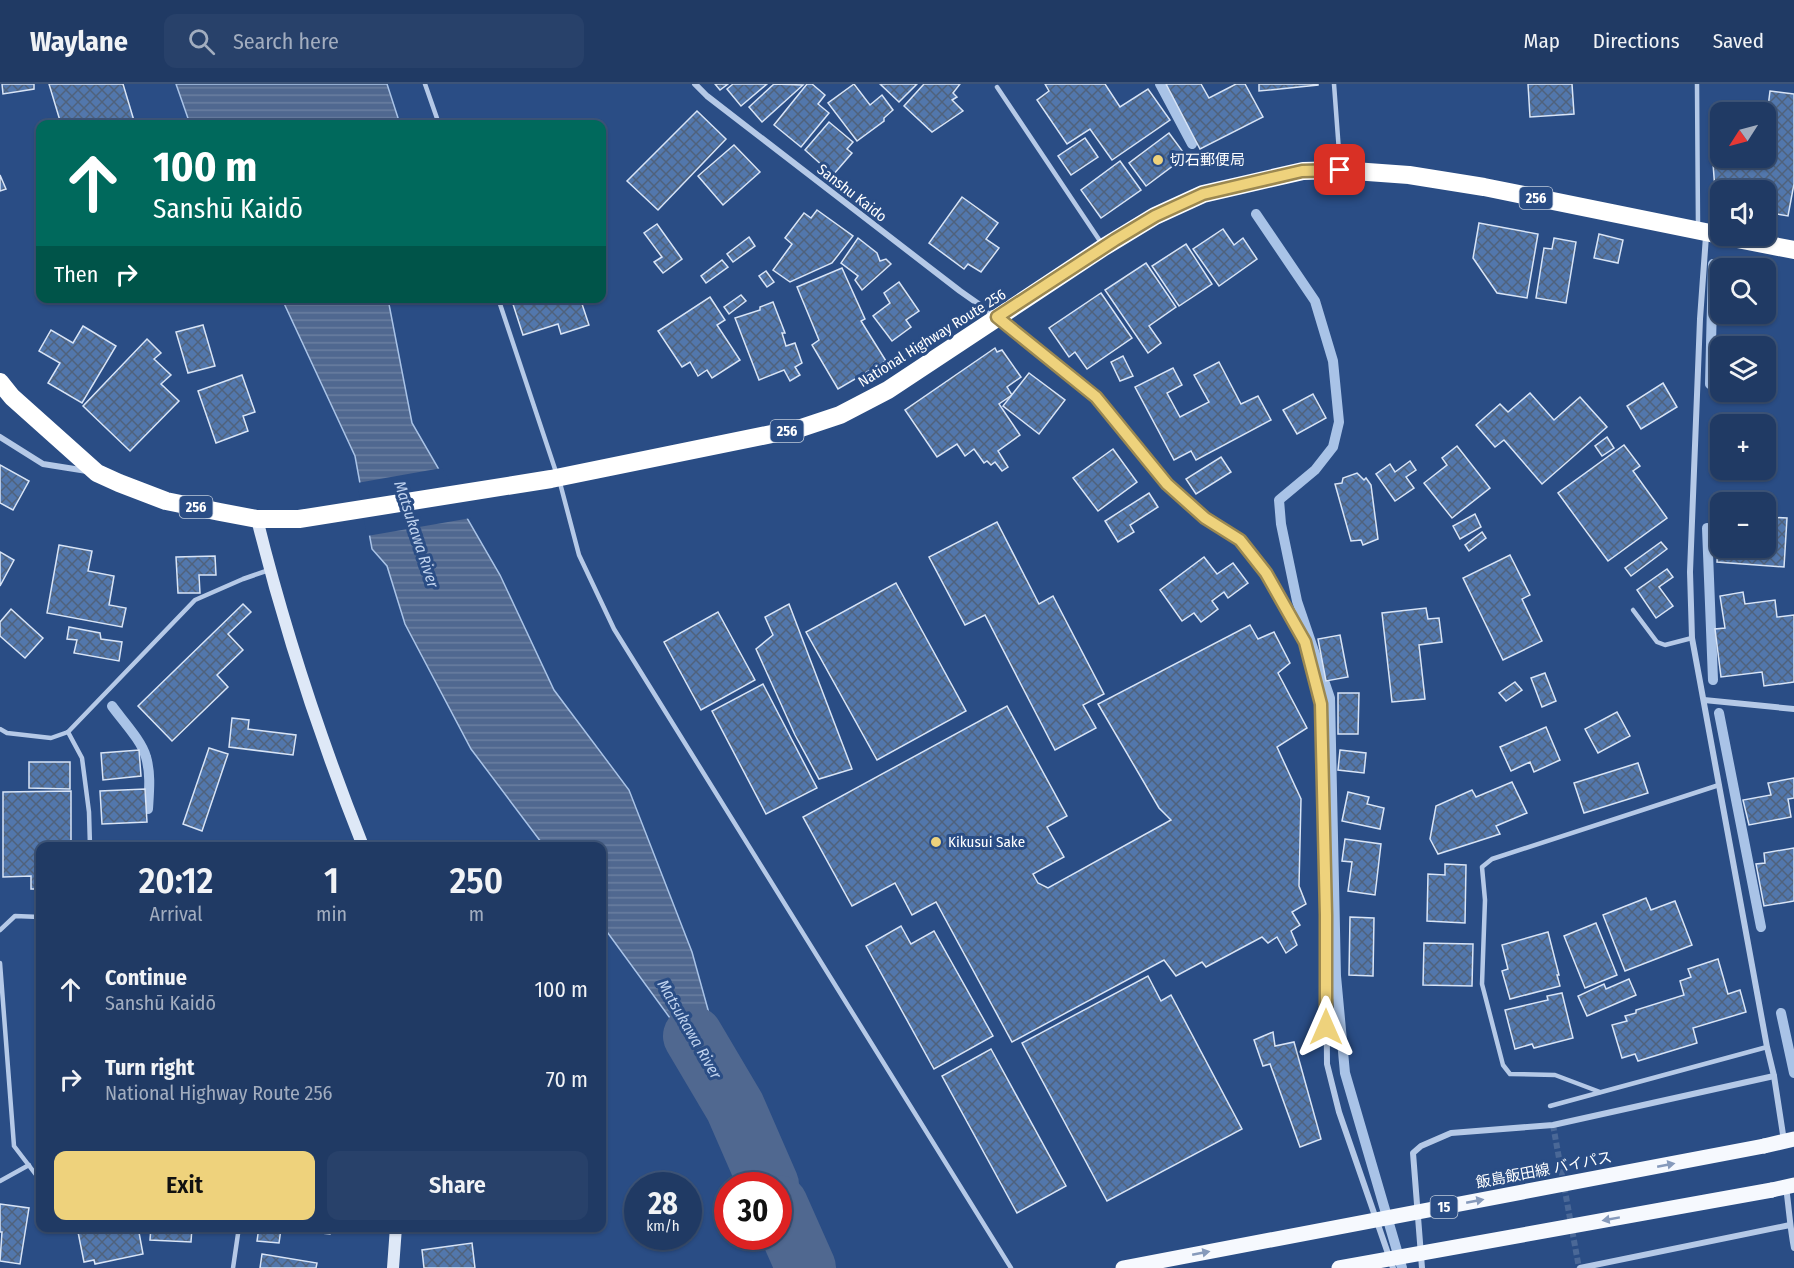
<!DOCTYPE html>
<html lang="en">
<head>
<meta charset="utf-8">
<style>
  body { margin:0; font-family:"Fira Sans Condensed","Noto Sans JP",sans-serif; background:#28416a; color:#f1f3f6; height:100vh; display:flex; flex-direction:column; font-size:22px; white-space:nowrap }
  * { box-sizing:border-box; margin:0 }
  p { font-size:20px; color:#a2adbf }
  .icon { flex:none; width:33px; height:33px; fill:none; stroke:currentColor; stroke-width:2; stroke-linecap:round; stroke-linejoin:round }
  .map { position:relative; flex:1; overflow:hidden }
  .drawer { position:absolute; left:36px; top:758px; width:570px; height:390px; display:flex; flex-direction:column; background:#203a64; border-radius:12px; box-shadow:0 2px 4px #0004,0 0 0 2px #3d5478 }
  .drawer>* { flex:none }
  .banner { position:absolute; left:36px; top:36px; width:570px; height:183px; border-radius:12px; box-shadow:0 2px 4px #0004,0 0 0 2px #3d5478; background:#00695c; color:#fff; overflow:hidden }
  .needle { width:39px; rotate:234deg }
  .tools { position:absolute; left:1710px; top:18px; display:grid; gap:12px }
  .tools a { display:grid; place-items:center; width:66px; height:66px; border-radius:12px; background:#203a64; box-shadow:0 2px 4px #0004,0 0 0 2px #3d5478; font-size:30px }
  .speed { position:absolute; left:624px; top:1088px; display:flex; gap:12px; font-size:30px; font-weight:700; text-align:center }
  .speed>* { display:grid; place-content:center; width:78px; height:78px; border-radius:50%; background:#203a64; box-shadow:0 2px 4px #0004,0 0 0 2px #3d5478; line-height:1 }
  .speed small { font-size:15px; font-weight:400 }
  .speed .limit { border:9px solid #d22; background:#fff; color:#111 }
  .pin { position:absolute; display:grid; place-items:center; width:51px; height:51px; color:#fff; margin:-26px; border-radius:12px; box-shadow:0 3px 9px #0006 }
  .me { position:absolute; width:66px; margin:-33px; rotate:0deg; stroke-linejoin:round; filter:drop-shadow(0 0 4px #0008) }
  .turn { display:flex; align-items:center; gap:21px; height:126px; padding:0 18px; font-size:27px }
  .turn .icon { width:78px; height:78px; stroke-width:2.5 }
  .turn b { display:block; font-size:42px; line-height:51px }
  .then { display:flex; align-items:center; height:57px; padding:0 18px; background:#0003; gap:12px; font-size:22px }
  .eta { display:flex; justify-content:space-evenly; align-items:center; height:102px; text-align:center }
  .eta b { font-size:36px; font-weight:600; line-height:42px }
  .button { display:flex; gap:12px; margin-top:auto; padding:12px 18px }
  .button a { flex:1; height:69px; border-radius:12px; background:#eed27c; color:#111; font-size:24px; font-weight:600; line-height:69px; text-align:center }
  .button a+a { background:#28416a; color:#f1f3f6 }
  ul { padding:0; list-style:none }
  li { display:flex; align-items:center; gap:18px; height:90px; padding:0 18px }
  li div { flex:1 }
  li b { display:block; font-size:22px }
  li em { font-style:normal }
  header { display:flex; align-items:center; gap:36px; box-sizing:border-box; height:84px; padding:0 30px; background:#203a64; border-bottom:2px solid #3d5478 }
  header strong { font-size:28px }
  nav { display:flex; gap:33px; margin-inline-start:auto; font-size:21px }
  .search { width:420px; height:54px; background:#28416a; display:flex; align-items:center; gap:15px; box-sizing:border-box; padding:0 21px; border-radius:12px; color:#a2adbf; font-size:22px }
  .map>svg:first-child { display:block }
</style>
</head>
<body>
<header>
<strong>Waylane</strong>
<div class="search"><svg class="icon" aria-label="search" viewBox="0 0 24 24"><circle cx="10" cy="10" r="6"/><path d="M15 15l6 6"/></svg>Search here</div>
<nav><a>Map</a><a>Directions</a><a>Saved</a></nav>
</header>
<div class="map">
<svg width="1794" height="1184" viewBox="0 0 1794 1184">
  <defs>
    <pattern id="water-rules" width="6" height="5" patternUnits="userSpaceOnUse" patternTransform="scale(1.5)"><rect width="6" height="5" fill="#506890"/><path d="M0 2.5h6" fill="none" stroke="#6a7fa1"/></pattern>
    <pattern id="building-cross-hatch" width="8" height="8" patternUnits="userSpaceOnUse" patternTransform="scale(1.5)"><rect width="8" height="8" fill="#5277ac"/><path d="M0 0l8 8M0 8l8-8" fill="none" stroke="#4f627c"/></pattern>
  </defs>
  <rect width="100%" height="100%" fill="#2a4d85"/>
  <g fill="url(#water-rules)" stroke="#a9c3e7" stroke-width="1.5">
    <polygon points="176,0 387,0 400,40 190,40"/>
    <polygon points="282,215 388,215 412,339 500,491 554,606 629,706 692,868 735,1023 602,841 602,762 544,762 471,665 405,540 387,482 372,465 355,372"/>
  </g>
  <polygon fill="#2a4d85" points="442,384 471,434 367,452 357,399"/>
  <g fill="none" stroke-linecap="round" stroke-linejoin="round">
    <g stroke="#a9c3e7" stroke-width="10">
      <polyline points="1160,0 1192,60"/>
      <polyline points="1256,130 1315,217 1333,277 1339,338 1333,363 1315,386 1279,416 1281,440 1297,517 1330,614 1336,892 1345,989 1402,1184"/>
      <polyline points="1710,300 1713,180"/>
      <polyline points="1707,444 1713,596"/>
      <path d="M112 622C122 636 142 657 146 673 151 690 149 708 148 725"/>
      <polyline points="1719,629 1761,843"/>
      <polyline points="1781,929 1794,989"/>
    </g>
    <g stroke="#506890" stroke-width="60">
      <polyline points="693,952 735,1023 769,1101"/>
      <polyline points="778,1121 806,1184"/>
    </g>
  </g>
  <g fill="url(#building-cross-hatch)" stroke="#d8e4f6" stroke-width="1.5">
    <polygon points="2,0 34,0 34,5 3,10"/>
    <polygon points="49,0 123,0 135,40 61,40"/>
    <polygon points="715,0 728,0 720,6"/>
    <polygon points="733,0 767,0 741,22 727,5"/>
    <polygon points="774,0 803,1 762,38 749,23"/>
    <polygon points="807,0 812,0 825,11 818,20 829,29 801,63 774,41"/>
    <polygon points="854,0 870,21 882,11 893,26 884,34 884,37 857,57 828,19"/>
    <polygon points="880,0 917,0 899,18"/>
    <polygon points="924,0 960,0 953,9 957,13 952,16 963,27 932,48 904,22"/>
    <polygon points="1045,0 1105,0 1120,23 1148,5 1170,36 1112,76 1090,45 1067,60 1037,16 1049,7"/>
    <polygon points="1166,0 1201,0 1209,14 1236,0 1245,0 1263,33 1200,65"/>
    <polygon points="1259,0 1318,0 1318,1 1259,7"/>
    <polygon points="1528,0 1572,0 1574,30 1530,33"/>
    <polygon points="1770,7 1794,10 1794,100 1788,132 1766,128 1766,106 1720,106 1720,119 1716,119 1711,53 1720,54 1720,74 1766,74 1766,28 1745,28 1747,20 1768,23"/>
    <polygon points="697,27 726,55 658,126 627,97"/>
    <polygon points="829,38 853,58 847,65 852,69 833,91 805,66"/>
    <polygon points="1169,49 1186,72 1146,102 1129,79"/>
    <polygon points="1085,54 1098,73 1071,91 1058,72"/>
    <polygon points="734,61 760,88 723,121 698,92"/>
    <polygon points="1120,77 1141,106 1101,134 1081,106"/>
    <polygon points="0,91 6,105 0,107"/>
    <polygon points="962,113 998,139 986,155 999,164 981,188 968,180 964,185 929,159"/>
    <polygon points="817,126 853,152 832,179 790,198 773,186 792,160 785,154 804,129 811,134"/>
    <polygon points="1479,139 1538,150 1527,214 1497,209 1473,174"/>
    <polygon points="657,140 682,175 663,189 654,178 662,173 644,149"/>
    <polygon points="1223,145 1234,161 1243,154 1257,175 1219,202 1193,165"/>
    <polygon points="1599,150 1623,156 1618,179 1594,174"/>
    <polygon points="749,153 755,162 733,178 727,170"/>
    <polygon points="858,154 877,169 880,177 886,175 891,180 862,206 855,196 858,192 841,179"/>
    <polygon points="1554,154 1576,158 1566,219 1536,214 1544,164 1552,165"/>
    <polygon points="1186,160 1212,200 1179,222 1152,182"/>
    <polygon points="722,176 728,183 706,199 701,192"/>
    <polygon points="1146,179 1176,223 1149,242 1161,259 1148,269 1105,206"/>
    <polygon points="842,184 865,235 861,237 886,277 838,305 812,261 819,256 797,203"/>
    <polygon points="766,187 774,198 767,203 759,192"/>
    <polygon points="899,198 919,227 906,236 911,243 892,257 873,232 890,219 884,209"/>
    <polygon points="1101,209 1132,254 1087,285 1075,268 1069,273 1049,244"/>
    <polygon points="741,211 746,217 729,230 724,223"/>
    <polygon points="710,213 725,236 717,241 740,276 712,294 707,286 698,292 690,278 682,283 658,247"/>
    <polygon points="511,214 580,214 589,241 561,250 558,240 523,251"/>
    <polygon points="773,218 785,249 782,249 786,262 795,259 802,279 795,283 800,291 790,297 784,286 759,296 735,234 760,226 760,223"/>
    <polygon points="203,241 215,282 188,289 176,248"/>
    <polygon points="83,242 116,262 82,319 48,299 60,279 39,267 51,246 73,259"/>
    <polygon points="147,255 161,269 154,275 171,291 161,300 179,317 130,367 83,322"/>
    <polygon points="995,264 997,268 1002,266 1021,293 1007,303 1012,311 999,320 1020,351 998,367 1008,383 1002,387 995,378 991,381 987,377 984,379 974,365 965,372 957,360 937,373 905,326"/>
    <polygon points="1123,272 1133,292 1120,297 1111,278"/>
    <polygon points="1219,278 1241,320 1258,312 1271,336 1196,376 1191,367 1174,376 1135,303 1173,284 1182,301 1167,309 1180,333 1209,318 1194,291"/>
    <polygon points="1029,289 1065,316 1039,350 1003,322"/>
    <polygon points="242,291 255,328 243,332 248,347 216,359 198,307"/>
    <polygon points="1663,299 1677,323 1641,345 1627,322"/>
    <polygon points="1530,309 1554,336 1580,313 1607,343 1542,400 1504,356 1495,363 1476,341 1500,320 1508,328"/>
    <polygon points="1313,310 1326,334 1297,350 1283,326"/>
    <polygon points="1607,353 1614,364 1602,372 1595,362"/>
    <polygon points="1624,361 1640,382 1633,387 1667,434 1608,477 1558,409"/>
    <polygon points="1457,362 1490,404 1452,434 1424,399 1447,381 1442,374"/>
    <polygon points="1113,365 1137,398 1098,427 1073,394"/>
    <polygon points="1221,373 1231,388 1196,410 1186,395"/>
    <polygon points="1410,377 1416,386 1406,393 1414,404 1395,417 1376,390 1390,380 1395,388"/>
    <polygon points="0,381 29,397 13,426 0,419"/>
    <polygon points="1357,389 1364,396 1366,394 1371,401 1378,455 1363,461 1361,456 1351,457 1335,400 1342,399 1343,394"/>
    <polygon points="1149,409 1158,423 1130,441 1134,448 1118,458 1105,437"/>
    <polygon points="1720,429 1720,464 1766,464 1766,433 1787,434 1784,483 1717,478"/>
    <polygon points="1475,430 1481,443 1460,455 1453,442"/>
    <polygon points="997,438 1039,520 1053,512 1104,610 1083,621 1096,644 1055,666 985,531 965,541 929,473"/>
    <polygon points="1482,448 1486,454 1469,467 1465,461"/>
    <polygon points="1661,458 1667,465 1631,492 1625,484"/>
    <polygon points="59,461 92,467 88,487 114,492 109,521 126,524 122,543 47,529"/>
    <polygon points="0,468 14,476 0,502"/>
    <polygon points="1510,471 1530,511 1522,515 1542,557 1503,576 1463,494"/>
    <polygon points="215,472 216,491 199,491 200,509 178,509 176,473"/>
    <polygon points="1204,473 1217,490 1233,479 1248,499 1228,514 1224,508 1212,517 1218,525 1201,538 1194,529 1182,537 1160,506"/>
    <polygon points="1667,485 1673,493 1659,503 1673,522 1656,534 1637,506"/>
    <polygon points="896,499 966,627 877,676 806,548"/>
    <polygon points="1743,508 1745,520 1775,516 1777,533 1794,531 1794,598 1764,602 1762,588 1721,593 1715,545 1725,544 1720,512"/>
    <polygon points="243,520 251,528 228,550 243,566 217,591 228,603 172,657 138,622"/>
    <polygon points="789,520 852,685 819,695 795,651 756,565 773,551 765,533"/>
    <polygon points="1426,524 1428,535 1439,534 1442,558 1419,561 1425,615 1392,618 1382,529"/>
    <polygon points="11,525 43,554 25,574 0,552 0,538"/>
    <polygon points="718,528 755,596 701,626 664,558"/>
    <polygon points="1250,541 1258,555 1274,548 1290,579 1278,589 1307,644 1277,663 1301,715 1299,802 1306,820 1292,828 1300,841 1291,847 1297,861 1286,869 1277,853 1268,859 1262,853 1206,883 1202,878 1176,892 1164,876 1012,958 936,818 912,831 895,799 852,822 803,733 1007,622 1067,732 1047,743 1064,773 1033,790 1038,799 1048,804 1171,736 1159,724 1098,620"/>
    <polygon points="69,543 100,549 101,555 122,558 119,577 74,569 77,556 67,555"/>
    <polygon points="1340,551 1348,593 1326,597 1318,555"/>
    <polygon points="1545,589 1556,617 1542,623 1531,594"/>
    <polygon points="1515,598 1522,606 1506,617 1499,609"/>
    <polygon points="763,600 817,704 766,730 712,627"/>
    <polygon points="1338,609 1359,609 1358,650 1338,650"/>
    <polygon points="1617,628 1630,652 1598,669 1585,645"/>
    <polygon points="232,634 249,636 248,645 296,651 293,671 229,663"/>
    <polygon points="1546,643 1560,676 1534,688 1530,678 1511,687 1500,663"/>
    <polygon points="209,664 228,670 202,747 183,740"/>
    <polygon points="139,666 141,692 103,696 101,669"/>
    <polygon points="1340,666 1366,669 1364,689 1338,686"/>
    <polygon points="29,678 70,678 70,705 29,704"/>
    <polygon points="1638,679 1648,709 1584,729 1574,699"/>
    <polygon points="1794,694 1794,714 1788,715 1791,733 1749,741 1743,716 1771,711 1768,699"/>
    <polygon points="1512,698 1527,729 1496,742 1500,750 1438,770 1430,755 1436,722 1472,706 1476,713"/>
    <polygon points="145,705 147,738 102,740 100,707"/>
    <polygon points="71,707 71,762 40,762 40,805 31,805 31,792 3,793 3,708"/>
    <polygon points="1348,708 1369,713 1367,720 1384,724 1380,745 1342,737"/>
    <polygon points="1345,755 1381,760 1375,811 1348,807 1352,778 1342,777"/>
    <polygon points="1794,764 1794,817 1764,822 1756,780 1765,779 1764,769"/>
    <polygon points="1445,780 1466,781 1465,839 1427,837 1428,790 1445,791"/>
    <polygon points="1646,814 1651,826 1675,817 1692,861 1625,887 1603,831"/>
    <polygon points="1350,833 1374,834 1373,892 1349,891"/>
    <polygon points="1596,839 1617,891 1585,904 1564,852"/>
    <polygon points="901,842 911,860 934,847 993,952 934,985 866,862"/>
    <polygon points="1548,848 1559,891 1557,891 1560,902 1510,915 1502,887 1508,885 1502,861"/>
    <polygon points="1424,859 1473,860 1472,902 1423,901"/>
    <polygon points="1718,875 1728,910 1740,906 1746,928 1693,944 1697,959 1638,977 1635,970 1622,974 1612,941 1627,937 1625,932 1636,929 1636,926 1684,911 1680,897 1691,893 1688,885"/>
    <polygon points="1148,892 1161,917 1171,911 1242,1045 1107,1117 1022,959"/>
    <polygon points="1629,895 1636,911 1587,932 1578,912 1604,900 1606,905"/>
    <polygon points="1562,909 1573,954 1534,964 1532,960 1515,965 1505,926 1548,916 1547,912"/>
    <polygon points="1273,948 1275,962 1294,958 1321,1055 1300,1063 1270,980 1263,982 1254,956"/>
    <polygon points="991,965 1066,1102 1017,1129 942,992"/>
    <polygon points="0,1120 29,1124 20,1180 0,1177 2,1148 0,1148"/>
    <polygon points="77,1143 138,1143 143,1170 95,1180 94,1176 84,1178"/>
    <polygon points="151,1143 192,1143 191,1158 150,1156"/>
    <polygon points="259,1143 331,1143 330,1150 281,1145 279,1159 257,1157"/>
    <polygon points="472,1159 475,1184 424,1184 422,1166"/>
    <polygon points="262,1170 317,1179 316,1184 260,1184"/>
  </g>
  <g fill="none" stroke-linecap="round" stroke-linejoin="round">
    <polyline stroke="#4a6897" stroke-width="6" stroke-dasharray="6 3" stroke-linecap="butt" points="1553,1041 1579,1184"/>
    <g stroke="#b5c9e7" stroke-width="4.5">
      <polyline points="425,0 439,40"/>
      <polyline points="1334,0 1340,81"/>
      <polyline points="1697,0 1698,141"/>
      <polyline points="997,3 1102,160"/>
      <polyline points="498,214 556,388"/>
      <polyline points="560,399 579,471 614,545 1011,1184"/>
      <polyline points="1633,526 1657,558 1665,561 1692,554"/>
      <polyline points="0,645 7,649 51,654 68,648 195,516 243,495 269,486"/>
      <polyline points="68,648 82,674 89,728 90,762"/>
      <polyline points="0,846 15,832 40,833"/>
      <polyline points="0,879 14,1062 40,1096"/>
      <polyline points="1600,1008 1555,991 1510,990 1503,981 1482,900 1485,816 1482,783 1492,775 1719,701"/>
      <polyline points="1550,1022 1767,963"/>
      <polyline points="0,1097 29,1081"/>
      <polyline points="233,1184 239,1143"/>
    </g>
    <g stroke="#b5c9e7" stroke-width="6">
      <polyline points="695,0 707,12 960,207 997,233 1096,313 1167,400 1205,434 1240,456 1266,489 1305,558 1321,620 1326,831 1327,980 1339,1028 1393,1184"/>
      <polyline points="1706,152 1700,235 1690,488 1692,554 1767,963 1774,992 1784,1057"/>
      <polyline points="0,353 43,380 87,387"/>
      <polyline points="1704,616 1794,625"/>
      <path d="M1786 1103C1789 1124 1790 1144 1794 1164"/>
      <polyline points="1422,1184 1413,1069 1421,1062 1451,1049 1553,1041 1774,992"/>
      <polyline points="1580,1184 1790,1141"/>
    </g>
    <g stroke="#dee8f7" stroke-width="12">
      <path d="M257 435C285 548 320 654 363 762"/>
      <polyline points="393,1184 396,1143"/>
    </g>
    <g stroke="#f6f9fe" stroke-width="15">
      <polyline points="1764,1062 1794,1055"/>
      <polyline points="1772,1106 1794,1101"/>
    </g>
    <g stroke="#fff" stroke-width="18">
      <polyline points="1722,152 1794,166"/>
      <polyline points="0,298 12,313 97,389 119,399 166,417 220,428 257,435 299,435 551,395 801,344 840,331 888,306 1104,163 1155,132 1203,110 1303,87 1340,86 1409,91 1484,103 1720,151"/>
    </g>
    <g stroke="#f6f9fe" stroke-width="15">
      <polyline points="1123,1184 1764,1062"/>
      <polyline points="1339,1184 1772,1106"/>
    </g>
  </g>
  <defs><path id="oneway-solid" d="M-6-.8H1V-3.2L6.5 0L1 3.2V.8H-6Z" transform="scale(1.5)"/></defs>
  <g fill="#869abb">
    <use href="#oneway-solid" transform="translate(1666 1081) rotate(-11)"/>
    <use href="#oneway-solid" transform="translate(1475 1117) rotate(-11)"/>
    <use href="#oneway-solid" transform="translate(1611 1135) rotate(170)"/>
    <use href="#oneway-solid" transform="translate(1201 1169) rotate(-11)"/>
  </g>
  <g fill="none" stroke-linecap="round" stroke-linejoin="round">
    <defs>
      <polyline id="route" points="1326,943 1326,831 1321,620 1305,558 1266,489 1240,456 1205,434 1167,400 1096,313 997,233 1115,156 1155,132 1203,110 1302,87 1340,86"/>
    </defs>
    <use href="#route" stroke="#9b8851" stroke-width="15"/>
    <use href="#route" stroke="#eed27c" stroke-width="10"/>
  </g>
  <g fill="#eed27c" stroke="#2a4d85" stroke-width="2">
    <circle cx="1158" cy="76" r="6"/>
    <circle cx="936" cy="758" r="6"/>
  </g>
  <g text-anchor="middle" stroke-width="6" stroke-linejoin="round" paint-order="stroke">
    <g fill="#2a4d85" stroke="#bfcada" stroke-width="1.5">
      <rect x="1519.5" y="103" width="33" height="22" rx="4.5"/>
      <rect x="770.5" y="336" width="33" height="22" rx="4.5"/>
      <rect x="179.5" y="412" width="33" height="22" rx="4.5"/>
      <rect x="1430.5" y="1112" width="27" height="22" rx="4.5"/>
    </g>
    <g font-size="14" font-weight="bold" fill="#fff">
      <text x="1536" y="119">256</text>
      <text x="787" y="352">256</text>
      <text x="196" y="428">256</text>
      <text x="1444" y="1128">15</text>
    </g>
    <g font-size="15" fill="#fff" stroke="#2a4d85" text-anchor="start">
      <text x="1170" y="81">切石郵便局</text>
      <text x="948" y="763">Kikusui Sake</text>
    </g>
    <g font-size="15" fill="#fff" stroke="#2a4d85">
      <text transform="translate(852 109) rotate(38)" y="5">Sanshu Kaido</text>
      <text transform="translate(932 254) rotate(-32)" y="5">National Highway Route 256</text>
      <text transform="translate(1544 1086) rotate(-11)" y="5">飯島飯田線 バイパス</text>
    </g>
    <g font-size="16" font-style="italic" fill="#c0d3ef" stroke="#2a4d85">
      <text transform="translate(417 450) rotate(72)" y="6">Matsukawa River</text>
      <text transform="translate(690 945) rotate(60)" y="6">Matsukawa River</text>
    </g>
  </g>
</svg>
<div class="tools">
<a><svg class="needle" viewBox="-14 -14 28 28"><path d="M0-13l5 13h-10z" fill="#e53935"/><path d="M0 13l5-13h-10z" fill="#a2adbf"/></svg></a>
<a><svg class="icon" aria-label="sound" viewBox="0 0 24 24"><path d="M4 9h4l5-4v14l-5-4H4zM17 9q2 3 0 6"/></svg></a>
<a><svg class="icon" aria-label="search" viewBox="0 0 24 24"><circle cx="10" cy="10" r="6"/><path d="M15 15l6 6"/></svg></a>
<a><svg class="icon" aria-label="layers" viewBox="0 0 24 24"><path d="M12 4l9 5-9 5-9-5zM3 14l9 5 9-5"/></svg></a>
<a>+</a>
<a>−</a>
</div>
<div class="speed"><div>28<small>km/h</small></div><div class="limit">30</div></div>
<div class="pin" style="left:1340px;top:86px;background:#d93025"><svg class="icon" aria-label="arrive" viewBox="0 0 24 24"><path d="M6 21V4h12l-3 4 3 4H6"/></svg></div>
<svg class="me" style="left:1326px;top:943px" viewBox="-20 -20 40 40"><path d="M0-17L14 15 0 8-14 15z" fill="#eed27c" stroke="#fff" stroke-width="4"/></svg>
<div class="banner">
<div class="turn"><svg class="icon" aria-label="ahead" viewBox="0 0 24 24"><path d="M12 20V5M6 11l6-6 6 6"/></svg><div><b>100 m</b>Sanshū Kaidō</div></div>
<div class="then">Then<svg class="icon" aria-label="right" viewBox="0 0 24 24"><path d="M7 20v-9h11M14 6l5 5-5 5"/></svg></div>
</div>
<section class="drawer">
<div class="eta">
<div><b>20:12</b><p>Arrival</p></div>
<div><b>1</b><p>min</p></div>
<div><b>250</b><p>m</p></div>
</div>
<ul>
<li><svg class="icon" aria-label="ahead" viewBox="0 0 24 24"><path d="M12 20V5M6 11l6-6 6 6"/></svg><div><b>Continue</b><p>Sanshū Kaidō</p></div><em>100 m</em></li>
<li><svg class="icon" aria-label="right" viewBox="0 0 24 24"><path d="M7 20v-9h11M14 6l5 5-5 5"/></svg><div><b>Turn right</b><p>National Highway Route 256</p></div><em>70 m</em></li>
</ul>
<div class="button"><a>Exit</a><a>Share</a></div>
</section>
</div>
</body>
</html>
